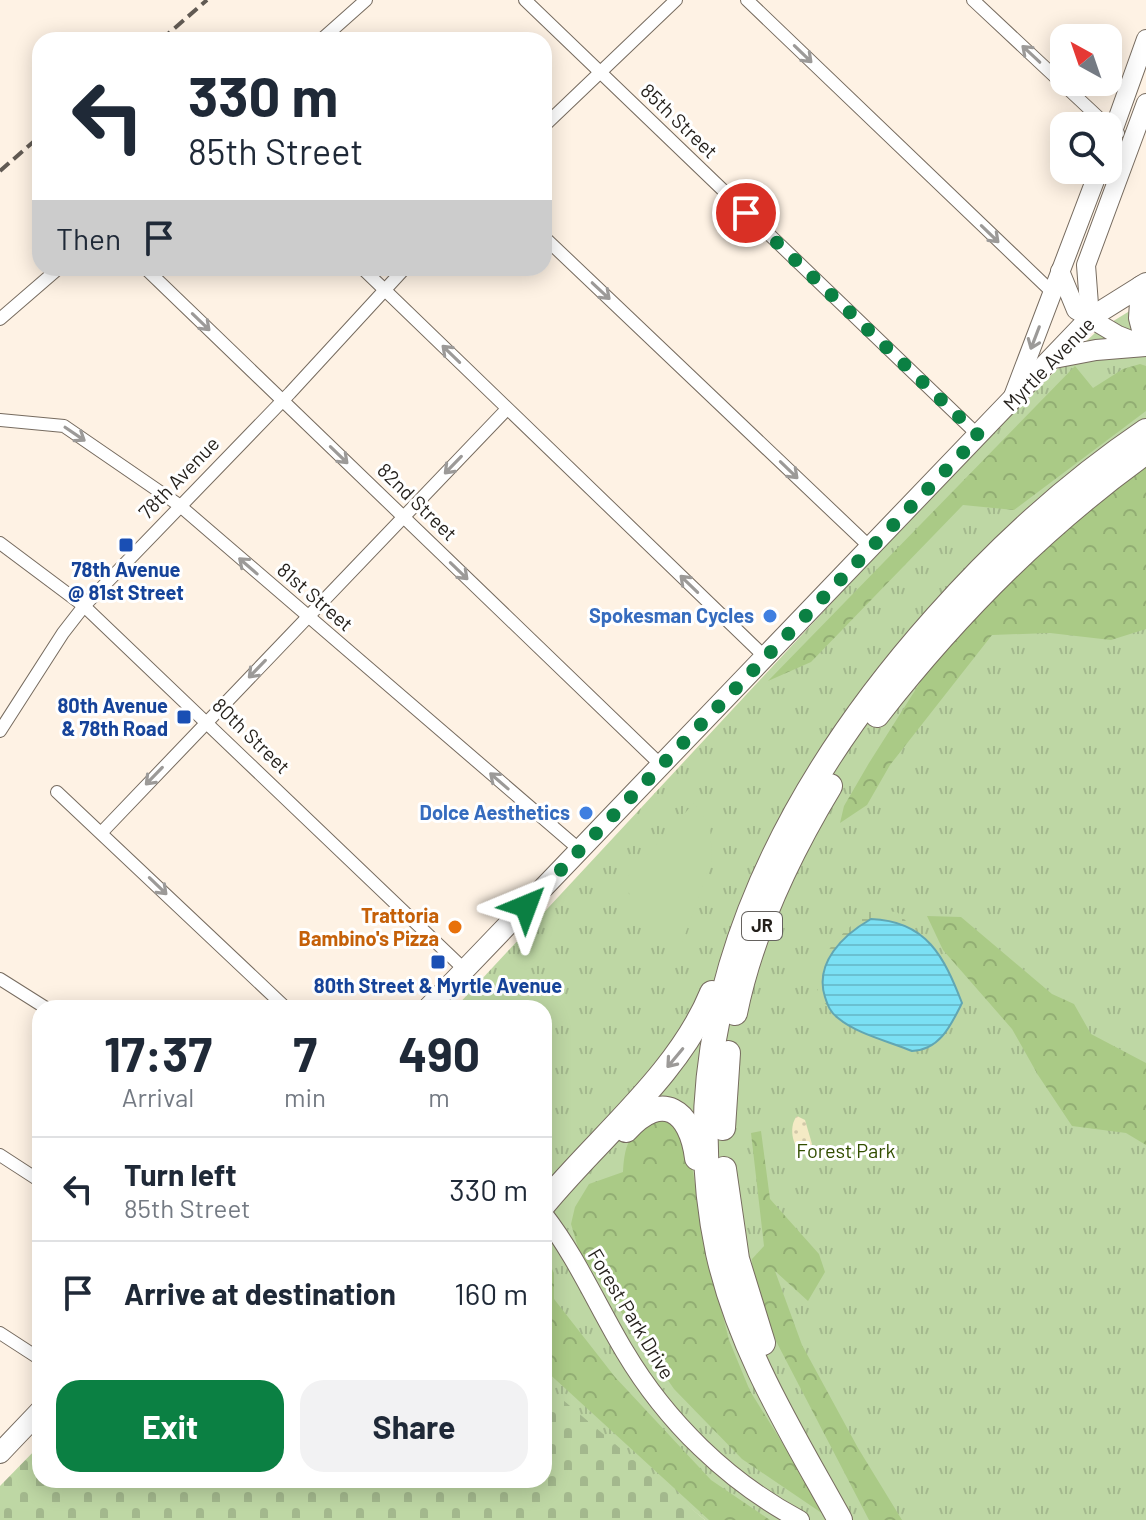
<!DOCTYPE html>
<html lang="en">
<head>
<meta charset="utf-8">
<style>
  body { margin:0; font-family:Barlow,sans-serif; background:#f2f2f3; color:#1f2937; height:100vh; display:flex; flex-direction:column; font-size:30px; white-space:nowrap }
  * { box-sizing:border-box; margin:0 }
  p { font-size:26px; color:#747a83 }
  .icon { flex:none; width:44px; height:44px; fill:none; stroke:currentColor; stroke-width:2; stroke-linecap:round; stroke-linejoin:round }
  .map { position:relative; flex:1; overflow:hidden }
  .drawer { position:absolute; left:32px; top:1000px; width:520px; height:488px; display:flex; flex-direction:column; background:#fff; border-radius:24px; box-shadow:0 4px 20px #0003 }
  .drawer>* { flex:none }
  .guide { position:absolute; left:32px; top:32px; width:520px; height:244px; border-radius:24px; box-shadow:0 4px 20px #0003; background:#fff; color:#1f2937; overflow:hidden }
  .needle { width:52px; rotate:320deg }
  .controls { position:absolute; left:1050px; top:24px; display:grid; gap:16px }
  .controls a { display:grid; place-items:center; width:72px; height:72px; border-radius:16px; background:#fff; box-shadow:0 4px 20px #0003; font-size:40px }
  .pin { position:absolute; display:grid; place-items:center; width:68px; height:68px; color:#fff; margin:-34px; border:4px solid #fff; border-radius:50%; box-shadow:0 2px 8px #0007 }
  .me { position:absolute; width:88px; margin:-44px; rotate:44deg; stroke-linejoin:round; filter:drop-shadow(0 0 6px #0008) }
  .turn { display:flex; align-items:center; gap:28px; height:168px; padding:0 24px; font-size:36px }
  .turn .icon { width:104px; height:104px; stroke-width:2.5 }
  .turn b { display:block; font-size:56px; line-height:68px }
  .then { display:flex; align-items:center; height:76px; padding:0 24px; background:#0003; gap:16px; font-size:30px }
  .eta { display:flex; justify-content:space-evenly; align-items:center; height:136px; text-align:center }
  .eta b { font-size:48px; font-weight:700; line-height:56px }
  .action { display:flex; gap:16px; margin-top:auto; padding:16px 24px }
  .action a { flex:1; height:92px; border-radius:24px; background:#0b8043; color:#fff; font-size:32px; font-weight:700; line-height:92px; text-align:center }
  .action a+a { background:#f2f2f3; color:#1f2937 }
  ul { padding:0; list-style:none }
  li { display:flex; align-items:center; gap:24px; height:104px; padding:0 24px; border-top:2px solid #e0e1e3 }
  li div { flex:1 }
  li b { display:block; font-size:30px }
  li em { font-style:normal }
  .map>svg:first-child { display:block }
</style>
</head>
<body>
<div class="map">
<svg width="1146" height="1520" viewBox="0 0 1146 1520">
  <defs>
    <pattern id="grass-tufts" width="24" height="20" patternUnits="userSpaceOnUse" patternTransform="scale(2)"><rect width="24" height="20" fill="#bed7a4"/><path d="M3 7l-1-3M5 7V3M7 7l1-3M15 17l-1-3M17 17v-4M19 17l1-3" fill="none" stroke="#a3b88d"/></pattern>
    <pattern id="forest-crowns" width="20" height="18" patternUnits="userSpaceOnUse" patternTransform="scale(2)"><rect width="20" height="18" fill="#aaca86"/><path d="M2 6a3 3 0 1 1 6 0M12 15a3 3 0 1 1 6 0" fill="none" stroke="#92ad73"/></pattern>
    <pattern id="wetland-marsh" width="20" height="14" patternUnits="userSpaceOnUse" patternTransform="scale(2)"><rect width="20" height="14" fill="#bed7a4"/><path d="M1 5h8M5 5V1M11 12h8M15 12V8" fill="none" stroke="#a3b88d"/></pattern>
    <pattern id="sand-dots" width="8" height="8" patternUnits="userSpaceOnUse" patternTransform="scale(2)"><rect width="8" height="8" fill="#f4eac5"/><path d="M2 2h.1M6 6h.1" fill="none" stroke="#d1c8a9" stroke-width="1.8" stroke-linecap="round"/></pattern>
    <pattern id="cemetery-stones" width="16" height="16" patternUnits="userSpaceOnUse" patternTransform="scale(2)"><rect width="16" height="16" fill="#bed7a4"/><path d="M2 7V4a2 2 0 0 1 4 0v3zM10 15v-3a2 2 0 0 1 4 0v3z" fill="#a3b88d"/></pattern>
    <pattern id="water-rules" width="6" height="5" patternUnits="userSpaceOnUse" patternTransform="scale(2)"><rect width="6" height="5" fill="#7be0f4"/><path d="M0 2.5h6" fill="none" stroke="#6ac0d1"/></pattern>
  </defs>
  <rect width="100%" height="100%" fill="#fef2e4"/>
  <polygon fill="url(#grass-tufts)" points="1146,301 1146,1520 705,1520 544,1391 544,1008 455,1008 983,440 1097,331"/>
  <g fill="url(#forest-crowns)">
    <polygon points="1140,364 1146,366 1146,411 1014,510 963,505 811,662 768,681 1075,366 1093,388 1123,369"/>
    <polygon points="1146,466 1146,629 1111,640 1050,633 992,635 890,765 867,805 840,823 844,806 869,763 935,659 994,596 1069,525"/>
    <polygon points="927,916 961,917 1052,994 1074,1004 1091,1034 1146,1063 1146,1145 1126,1133 1072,1126 1038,1075 1012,1029 943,950"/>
    <path d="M658 1117 677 1127 689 1148 705 1245 729 1340 750 1391 829 1518 742 1459 674 1389 579 1251 571 1224 575 1207 589 1184 623 1172C625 1140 630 1133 658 1117Z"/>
    <polygon points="761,1131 770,1199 819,1254 825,1272 808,1301 775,1271 802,1345 858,1448 902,1520 869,1520 777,1343 753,1282 752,1259 764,1246 751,1133"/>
    <polygon points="544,1253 554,1273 554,1299 615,1377 711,1480 770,1520 709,1520 544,1369"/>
  </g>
  <path fill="url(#wetland-marsh)" d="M870 910 897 912 914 929 885 919 820 982 830 1010C827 1005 821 1000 819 994 807 960 848 928 870 910Z"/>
  <path fill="url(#sand-dots)" d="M797 1116 805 1120 812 1144 809 1151 803 1153C791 1146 789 1125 797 1116Z"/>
  <polygon fill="url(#cemetery-stones)" points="544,1384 705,1520 0,1520 0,1486 40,1445 40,1480 544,1480"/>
  <polygon fill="#bed7a4" points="694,803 710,826 712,860 682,943 620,885"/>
  <path fill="url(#water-rules)" stroke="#61a6b3" stroke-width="2" d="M871 919C927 921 944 957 962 1003 951 1025 940 1050 912 1051 888 1041 857 1034 838 1018 830 1012 828 1006 825 997 814 963 843 935 871 919Z"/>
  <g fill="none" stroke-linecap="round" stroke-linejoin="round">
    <defs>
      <g id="street">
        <polyline points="525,0 979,436"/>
        <polyline points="747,0 1052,292"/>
        <polyline points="973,0 1113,131 1118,133"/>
        <polyline points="321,40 366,0"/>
        <polyline points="544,126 676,0"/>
        <polyline points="544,237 871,548"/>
        <polyline points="145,268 661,765"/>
        <polyline points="362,268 765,657"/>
        <polyline points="0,319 59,268"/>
        <polyline points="0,420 64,426 179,505 580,850"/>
        <polyline points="0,543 84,606 465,970"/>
        <polyline points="0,731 63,633 84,606 290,393 405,268"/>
        <polyline points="57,792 286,1008"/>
        <polyline points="102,832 507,409"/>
        <polyline points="0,979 46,1008"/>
        <polyline points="0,1155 40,1181"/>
        <polyline points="0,1333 40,1359"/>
      </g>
      <g id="secondary">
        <polyline points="1108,145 1146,39"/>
        <polyline points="1060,271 1076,310 1118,335 1146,346"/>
        <polyline points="1090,318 1086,265 1146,103"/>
        <polyline points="1012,399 1099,170"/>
        <path d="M544 1215C576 1256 598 1307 625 1352 666 1421 728 1482 800 1520"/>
      </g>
      <g id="primary">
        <polyline points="1141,286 1139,318 1146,345"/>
        <polyline points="1054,358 1096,350 1146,346"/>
        <polyline points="428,1008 1090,318 1146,283"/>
        <polyline points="0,1453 40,1411"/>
      </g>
      <g id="highway">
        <path d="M877 715C955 615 1043 526 1146 452"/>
        <path d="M735 1013C751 934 789 854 830 786"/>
        <polyline points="723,1128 728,1053"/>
        <path d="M626 1130C662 1090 691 1110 697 1158"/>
        <polyline points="724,1169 737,1259 763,1343"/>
        <path d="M544 1204C599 1137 679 1074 712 993"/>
        <path d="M840 1520C792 1433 740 1351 718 1253 667 1014 781 792 936 618 998 548 1069 483 1146 431"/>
      </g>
    </defs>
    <use href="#street" stroke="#766b5f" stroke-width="14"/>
    <use href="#secondary" stroke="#766b5f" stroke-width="20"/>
    <use href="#primary" stroke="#766b5f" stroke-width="22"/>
    <use href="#highway" stroke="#766b5f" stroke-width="26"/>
    <use href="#street" stroke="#fff" stroke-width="12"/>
    <use href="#secondary" stroke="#fff" stroke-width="18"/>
    <use href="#primary" stroke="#fff" stroke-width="20"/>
    <use href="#highway" stroke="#fff" stroke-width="24"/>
    <g stroke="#615a53" stroke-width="4" stroke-dasharray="12 6" stroke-linecap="butt">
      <polyline points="161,40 207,0"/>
      <polyline points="0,171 40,136"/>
    </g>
  </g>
  <defs><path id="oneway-shaft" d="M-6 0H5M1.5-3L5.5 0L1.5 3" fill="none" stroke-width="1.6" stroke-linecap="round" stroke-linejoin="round" transform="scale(2)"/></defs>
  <g stroke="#9c9a98">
    <use href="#oneway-shaft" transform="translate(803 54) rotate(44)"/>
    <use href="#oneway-shaft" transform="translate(1031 54) rotate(-137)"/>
    <use href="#oneway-shaft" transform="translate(990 234) rotate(44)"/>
    <use href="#oneway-shaft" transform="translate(601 291) rotate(43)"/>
    <use href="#oneway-shaft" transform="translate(201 322) rotate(44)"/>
    <use href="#oneway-shaft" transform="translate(1035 338) rotate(111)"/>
    <use href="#oneway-shaft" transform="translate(451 354) rotate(-136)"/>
    <use href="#oneway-shaft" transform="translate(75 434) rotate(34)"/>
    <use href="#oneway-shaft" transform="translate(339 455) rotate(44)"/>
    <use href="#oneway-shaft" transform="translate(453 465) rotate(134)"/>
    <use href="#oneway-shaft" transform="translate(789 470) rotate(44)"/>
    <use href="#oneway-shaft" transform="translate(248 566) rotate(-139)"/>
    <use href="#oneway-shaft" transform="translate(459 571) rotate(44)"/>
    <use href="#oneway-shaft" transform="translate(689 584) rotate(-136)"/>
    <use href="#oneway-shaft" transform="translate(257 669) rotate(134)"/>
    <use href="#oneway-shaft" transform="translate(154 776) rotate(134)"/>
    <use href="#oneway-shaft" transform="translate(499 781) rotate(-139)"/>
    <use href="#oneway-shaft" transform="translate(158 886) rotate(44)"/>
    <use href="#oneway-shaft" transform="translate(675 1058) rotate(130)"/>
  </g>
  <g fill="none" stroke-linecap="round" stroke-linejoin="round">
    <polyline stroke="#0b8043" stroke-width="14" stroke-dasharray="0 25.2" points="526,906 979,436 746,213"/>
  </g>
  <g fill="#1a4fb4" stroke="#fff" stroke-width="3">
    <rect x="118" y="537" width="16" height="16" rx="4"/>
    <rect x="176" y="709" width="16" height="16" rx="4"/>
    <rect x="430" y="954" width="16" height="16" rx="4"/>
  </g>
  <g fill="#3f7fe0" stroke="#fff" stroke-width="3">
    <circle cx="770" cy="616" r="8"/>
    <circle cx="586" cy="813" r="8"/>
  </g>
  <circle fill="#e8710a" stroke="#fff" stroke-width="3" cx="455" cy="927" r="8"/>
  <g text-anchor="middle" stroke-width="6" stroke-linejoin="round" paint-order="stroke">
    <rect fill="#fff" stroke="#65625f" stroke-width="2" x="742" y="912" width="40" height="28" rx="6"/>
    <g font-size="18" font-weight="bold" fill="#231f1a">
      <text x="762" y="932">JR</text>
    </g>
    <g font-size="20" fill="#231f1a" stroke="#fff">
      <text transform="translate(679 121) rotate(44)" y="7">85th Street</text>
      <text transform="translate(1049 364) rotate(-46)" y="7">Myrtle Avenue</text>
      <text transform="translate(179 478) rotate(-46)" y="7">78th Avenue</text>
      <text transform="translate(417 502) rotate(44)" y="7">82nd Street</text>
      <text transform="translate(315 597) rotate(41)" y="7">81st Street</text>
      <text transform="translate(251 736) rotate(44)" y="7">80th Street</text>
      <text transform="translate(631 1314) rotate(59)" y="7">Forest Park Drive</text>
    </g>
    <g font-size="20" font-weight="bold" fill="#164399" stroke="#fff">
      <text x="126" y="577">78th Avenue<tspan x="126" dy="23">@ 81st Street</tspan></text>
      <text x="168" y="713" text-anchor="end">80th Avenue<tspan x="168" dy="23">&amp; 78th Road</tspan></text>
      <text x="438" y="993">80th Street &amp; Myrtle Avenue</text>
    </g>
    <g font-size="20" font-weight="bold" fill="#366cbe" stroke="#fff" text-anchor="end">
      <text x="754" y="623">Spokesman Cycles</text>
      <text x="570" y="820">Dolce Aesthetics</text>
    </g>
    <g font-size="20" font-weight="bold" fill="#c56008" stroke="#fff" text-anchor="end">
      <text x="439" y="923">Trattoria<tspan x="439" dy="23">Bambino's Pizza</tspan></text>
    </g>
    <g font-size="20" fill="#324e00" stroke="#fff">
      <text x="846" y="1158">Forest Park</text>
    </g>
  </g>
</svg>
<div class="controls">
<a><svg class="needle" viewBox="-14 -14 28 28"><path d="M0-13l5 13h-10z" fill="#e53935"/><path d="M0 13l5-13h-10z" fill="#747a83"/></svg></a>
<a><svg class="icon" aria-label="search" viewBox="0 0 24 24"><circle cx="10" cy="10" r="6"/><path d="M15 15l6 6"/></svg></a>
</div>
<div class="pin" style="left:746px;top:213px;background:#d93025"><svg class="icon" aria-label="arrive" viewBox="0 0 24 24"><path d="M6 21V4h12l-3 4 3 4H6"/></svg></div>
<svg class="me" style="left:526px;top:906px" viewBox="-20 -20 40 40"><path d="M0-17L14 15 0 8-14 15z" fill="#0b8043" stroke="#fff" stroke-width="4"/></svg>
<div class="guide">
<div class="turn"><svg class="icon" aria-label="left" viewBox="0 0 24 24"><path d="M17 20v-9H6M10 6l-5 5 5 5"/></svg><div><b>330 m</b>85th Street</div></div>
<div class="then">Then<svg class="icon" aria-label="arrive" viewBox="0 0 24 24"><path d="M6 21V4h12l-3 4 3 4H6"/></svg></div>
</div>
<section class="drawer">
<div class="eta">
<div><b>17:37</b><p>Arrival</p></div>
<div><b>7</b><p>min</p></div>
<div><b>490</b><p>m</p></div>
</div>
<ul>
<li><svg class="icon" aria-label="left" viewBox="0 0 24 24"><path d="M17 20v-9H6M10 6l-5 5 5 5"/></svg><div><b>Turn left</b><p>85th Street</p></div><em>330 m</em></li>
<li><svg class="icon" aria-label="arrive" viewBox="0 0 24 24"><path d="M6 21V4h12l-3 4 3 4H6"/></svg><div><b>Arrive at destination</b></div><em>160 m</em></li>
</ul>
<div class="action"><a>Exit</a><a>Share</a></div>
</section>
</div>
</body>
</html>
